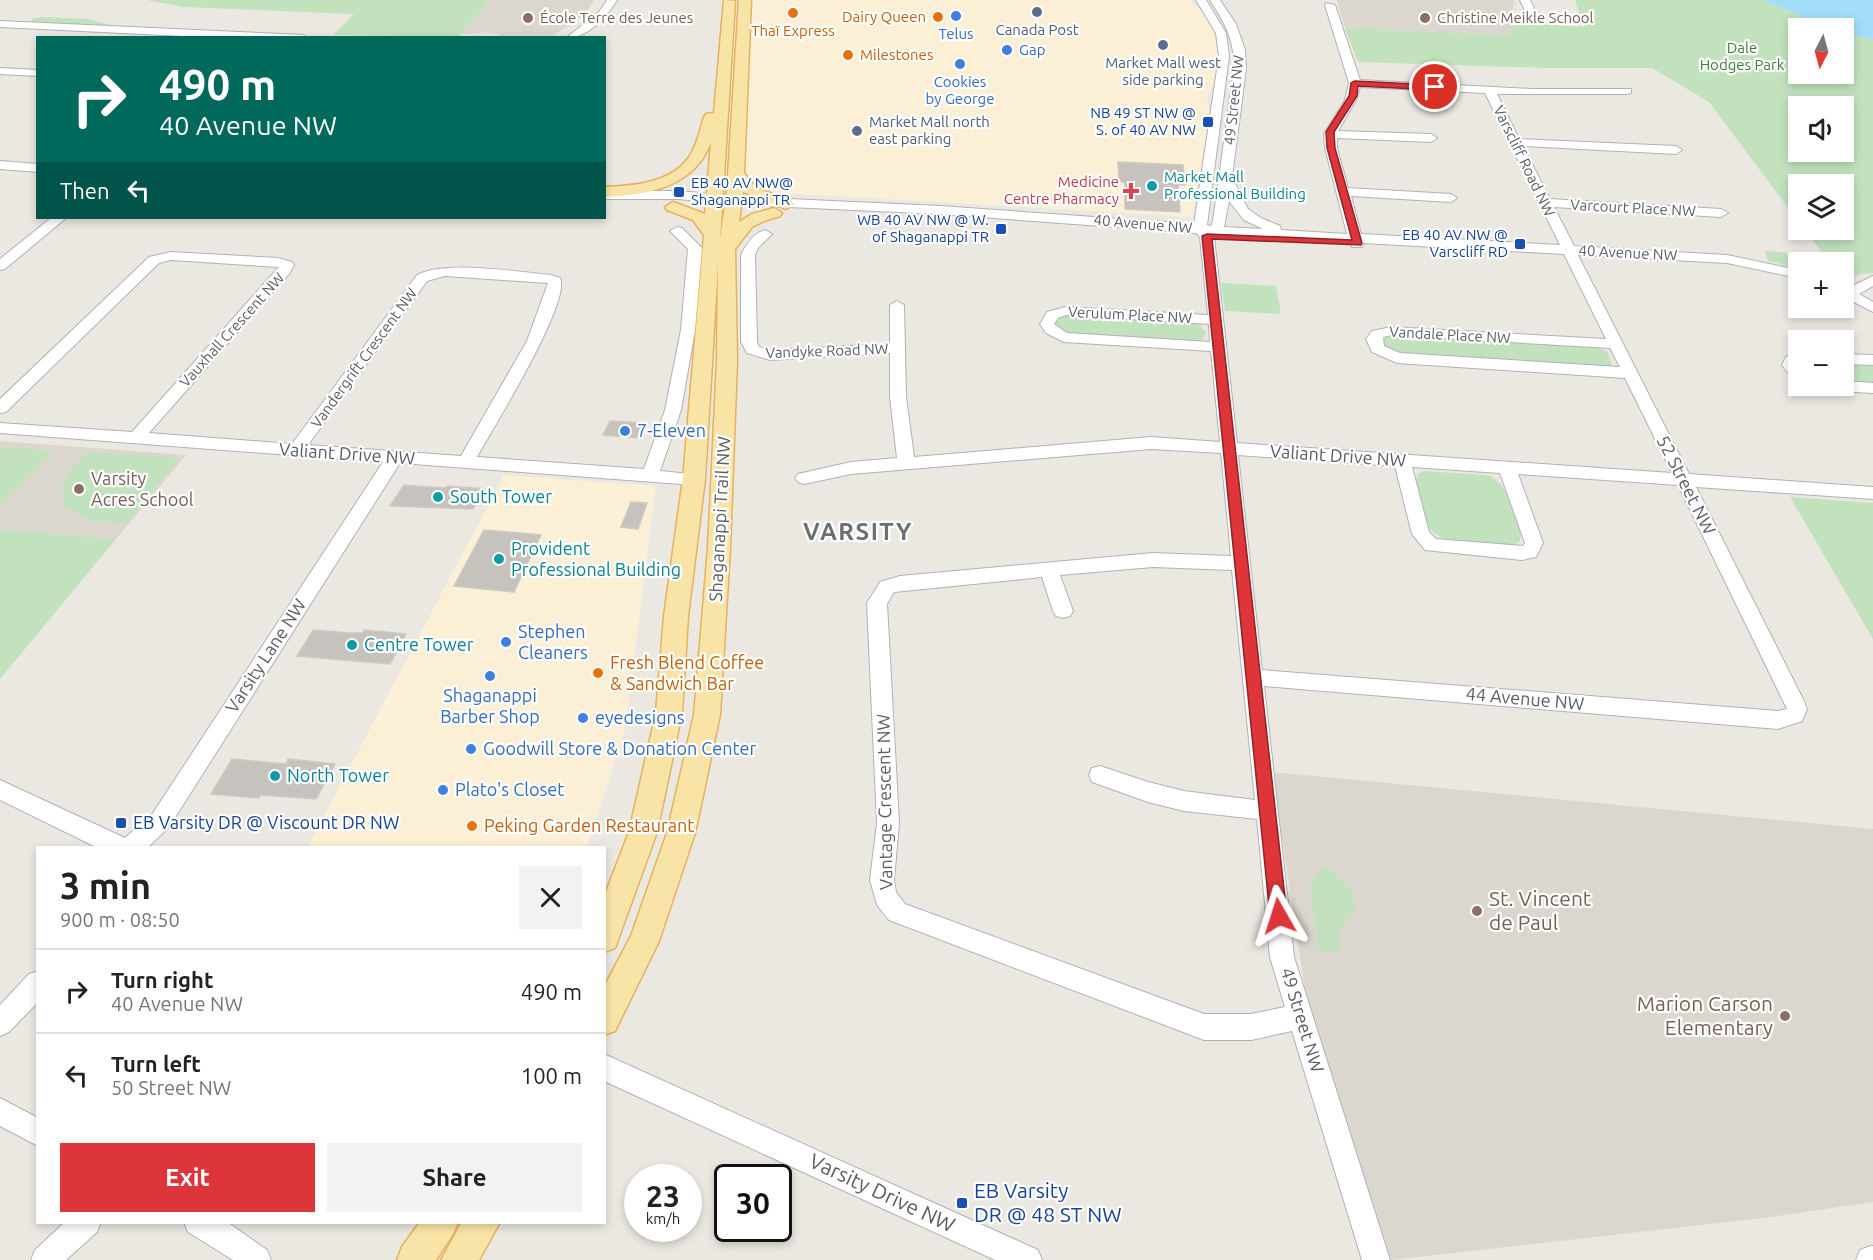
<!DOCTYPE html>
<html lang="en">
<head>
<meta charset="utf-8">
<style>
  body { margin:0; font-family:Ubuntu,sans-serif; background:#f2f2f2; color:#222; height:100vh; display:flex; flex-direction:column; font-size:22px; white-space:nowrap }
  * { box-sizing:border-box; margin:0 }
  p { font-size:20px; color:#767676 }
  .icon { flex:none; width:33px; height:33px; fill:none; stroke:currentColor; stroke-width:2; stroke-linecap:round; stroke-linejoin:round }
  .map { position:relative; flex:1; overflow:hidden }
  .side { position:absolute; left:36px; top:846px; width:570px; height:378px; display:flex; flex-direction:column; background:#fff; border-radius:0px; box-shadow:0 3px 9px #0003 }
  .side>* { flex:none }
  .guide { position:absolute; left:36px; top:36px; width:570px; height:183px; border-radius:0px; box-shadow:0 3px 9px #0003; background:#00695c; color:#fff; overflow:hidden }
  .needle { width:39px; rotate:186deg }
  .fabs { position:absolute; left:1788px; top:18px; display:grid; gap:12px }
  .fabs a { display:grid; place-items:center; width:66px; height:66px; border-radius:0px; background:#fff; box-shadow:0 3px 9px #0003; font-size:30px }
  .speed { position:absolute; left:624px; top:1164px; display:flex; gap:12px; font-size:30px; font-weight:700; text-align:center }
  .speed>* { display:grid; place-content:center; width:78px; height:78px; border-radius:50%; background:#fff; box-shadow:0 3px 9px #0003; line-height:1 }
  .speed small { font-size:15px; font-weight:400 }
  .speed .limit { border:3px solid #111; border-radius:9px; background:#fff; color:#111 }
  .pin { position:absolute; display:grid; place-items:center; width:51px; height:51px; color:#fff; margin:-26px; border:3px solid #fff; border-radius:50%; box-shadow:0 2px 6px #0007 }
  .me { position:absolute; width:66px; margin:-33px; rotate:354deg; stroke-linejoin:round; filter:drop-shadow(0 0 4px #0008) }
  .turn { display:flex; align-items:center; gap:21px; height:126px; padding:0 24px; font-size:27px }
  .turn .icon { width:78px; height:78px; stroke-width:2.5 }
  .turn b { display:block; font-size:42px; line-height:51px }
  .then { display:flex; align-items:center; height:57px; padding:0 24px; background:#0003; gap:12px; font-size:22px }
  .round { display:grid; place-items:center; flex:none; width:63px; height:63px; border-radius:0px; background:#f2f2f2 }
  .overview { display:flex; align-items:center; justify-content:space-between; height:102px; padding:0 24px }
  h1 { font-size:36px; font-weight:700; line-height:45px }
  .action { display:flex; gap:12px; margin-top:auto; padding:12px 24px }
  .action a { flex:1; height:69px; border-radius:0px; background:#dd353a; color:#fff; font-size:24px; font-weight:700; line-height:69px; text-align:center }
  .action a+a { background:#f2f2f2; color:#222 }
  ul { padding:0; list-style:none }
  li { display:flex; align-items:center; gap:18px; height:84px; padding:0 24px; border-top:2px solid #e0e0e0 }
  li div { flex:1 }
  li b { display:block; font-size:22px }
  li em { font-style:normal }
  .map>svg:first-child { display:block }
</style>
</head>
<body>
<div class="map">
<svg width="1873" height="1260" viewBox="0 0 1873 1260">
  <rect width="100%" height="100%" fill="#ebe8e1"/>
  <g fill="#fbefd6">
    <polygon points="751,0 1190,0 1209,19 1218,46 1215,84 1209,91 1207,103 1210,111 1208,118 1204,120 1209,122 1193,217 764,192 742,177"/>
    <polygon points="504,475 656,486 625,731 587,847 307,848"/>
  </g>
  <g fill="#dbd7cf">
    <polygon points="490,0 594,0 588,10 572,24 550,37 501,37 498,34 487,32 461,34"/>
    <polygon points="1337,0 1514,0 1512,12 1507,15 1510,20 1512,35 1345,28"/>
    <polygon points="0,441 186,455 116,539 0,529"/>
    <polygon points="1272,772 1873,829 1873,1202 1764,1218 1391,1260 1309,1016"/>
  </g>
  <g fill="#c2e2be" fill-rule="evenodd">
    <polygon points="147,0 490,0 458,37 333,35 354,14 184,7"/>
    <path d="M1575 0H1762L1801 16 1808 25 1830 28H1798V74H1844V32L1873 40V273L1861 274 1844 281V262H1798V268L1768 261 1765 251 1825 256 1805 230H1844V184H1798V221L1709 102 1652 68H1544L1358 62 1345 28 1511 35 1510 20 1522 23 1584 27ZM1798 106H1844V152H1798Z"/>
    <polygon points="42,17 88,19 115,26 29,23 34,18"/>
    <polygon points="1221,283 1276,286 1281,314 1225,311"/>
    <polygon points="1069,315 1194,323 1199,324 1206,333 1202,340 1196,341 1069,333 1063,332 1055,323 1060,317"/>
    <polygon points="1393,335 1595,347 1607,351 1612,365 1608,367 1398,354 1384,348 1383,338"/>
    <polygon points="1844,363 1873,365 1873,384 1844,382"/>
    <polygon points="0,447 53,451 0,506"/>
    <path d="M87 452 180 458 126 523 92 521 63 506C59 480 70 470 87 452Z"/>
    <path d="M1424 471 1487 475C1510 483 1514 513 1521 534L1520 541 1513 546 1444 540 1428 528 1416 479 1418 474Z"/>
    <polygon points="1790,497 1873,503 1873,639"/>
    <polygon points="0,529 116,539 0,679"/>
    <polygon points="1329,867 1353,892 1355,909 1338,932 1341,953 1319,951 1310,887 1319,870"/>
  </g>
  <polygon fill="#a3ddf9" points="1762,0 1873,0 1873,40 1844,32 1844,28 1805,25 1801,16"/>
  <g fill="#c6c3be" stroke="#d0c9c0" stroke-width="1.5">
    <polygon points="1118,162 1183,165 1185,185 1178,185 1180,212 1125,209 1125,183 1119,181"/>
    <polygon points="610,421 647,423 641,438 603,435"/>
    <polygon points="404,485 429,487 446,488 448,486 485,489 473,509 390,506"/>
    <polygon points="631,502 647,503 638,529 621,527"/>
    <polygon points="484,530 541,535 514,592 454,586"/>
    <polygon points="313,630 349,633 363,633 364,630 406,634 390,664 297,656"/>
    <polygon points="232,759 286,764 288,759 335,764 316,799 261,795 259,798 211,794"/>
  </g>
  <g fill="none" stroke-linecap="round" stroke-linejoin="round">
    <defs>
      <g id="minor">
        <path d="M607 0H617C606 18 588 38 566 38L599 12Z"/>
        <path d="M1196 0H1206L1226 33 1229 56 1207 225 1211 226 1213 221 1234 69C1235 41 1225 23 1210 0H1220L1236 24 1245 50 1246 69 1232 177 1248 209 1261 218 1280 226 1281 230 1347 234 1325 148 1324 134 1345 100 1349 83 1325 5 1326 3 1335 5 1360 80 1532 89H1631V93L1627 94H1497L1519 139 1676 146 1682 150 1676 154 1523 146 1550 199 1721 209 1728 213 1721 217 1554 207 1574 246 1727 255 1798 270V278L1727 263 1578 255 1689 474 1873 487V499L1696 487 1803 699 1807 709 1802 721 1778 729 1264 686 1294 957 1390 1260H1362L1292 1031 1251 1040H1204L889 920 877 905 870 880 877 823 867 603 880 582 900 576 1153 553 1231 556 1221 453 1151 449 851 474 804 484 798 482 795 478 798 474 851 462 897 458 890 397V353L770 360 747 353 741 342V255C746 245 753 233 765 230L772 234 758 248 755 255 757 342 759 347 770 350 890 344V305L897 301 904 305 906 397 914 457 1151 437 1220 442 1211 351 1064 342 1046 333 1040 324 1047 312 1065 307 1208 315 1200 237 1196 233 940 214 744 205 678 199H604V191H678L744 197 940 206 1194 224 1219 56 1216 33ZM1360 87 1485 93 1560 245 1361 234 1351 196 1451 202 1457 198 1451 194 1348 188 1337 148V138L1431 142 1437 138 1431 134 1338 131 1356 100ZM1229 201 1244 220 1263 229 1224 227ZM1219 234 1350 242 1352 247H1362L1363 243 1564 254 1606 339 1391 327 1372 331 1366 339 1372 352 1397 363 1625 378 1672 473 1237 443 1214 237ZM1066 315 1209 324 1210 342 1067 333 1054 324 1058 318ZM1391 335 1610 348 1620 367 1400 353 1384 346 1383 337ZM1238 455 1395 466 1412 534 1425 550 1522 560 1536 557 1543 543 1518 474 1678 485 1787 709 1778 711 1262 670ZM1412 467 1500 473 1525 543 1523 546 1436 539 1429 532ZM1153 567 1232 570 1255 800 1184 791 1148 782 1100 766 1092 768 1089 775 1092 782 1148 802 1184 811 1257 819 1270 957 1285 1007 1251 1014H1204L905 904 896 892 894 880 899 823 887 604 894 592 1042 577 1053 611 1056 616 1063 618 1070 616 1073 611 1060 575Z"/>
        <polygon points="1520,0 1530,0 1534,8 1532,19 1523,17 1524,8"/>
        <polygon points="0,21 303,35 308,38 224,38 0,27"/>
        <polygon points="0,68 38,70 38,76 0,74"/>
        <polygon points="0,161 38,164 38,172 0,169"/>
        <polygon points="51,218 66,218 5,269 0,270 0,259"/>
        <path d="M677 227 682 228 702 248 695 330 681 410 660 471 700 475 703 479 700 483 694 485 400 463 169 827 147 848H98L0 800V780L125 838 153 813 383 462 0 433V423L132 432 279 267 171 260 159 263 6 412 0 413V399L149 257 171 252 278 258 292 262 294 265 289 274 149 433 292 444 417 275C446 260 517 272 551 275L560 278C572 301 492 430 477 457L644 469 665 410 681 330 688 249 670 231ZM445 276 548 283 527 341 461 456 308 445 427 281Z"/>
        <polygon points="1873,276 1873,286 1859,294 1873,302 1873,312 1844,297 1844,287 1848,288"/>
        <polygon points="1798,351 1798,380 1792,378 1782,365 1786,357"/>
        <polygon points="1844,354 1873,355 1873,365 1844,364"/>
        <polygon points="1844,381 1873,383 1873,393 1837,391 1829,386 1844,386"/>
        <polygon points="38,971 38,1002 9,1032 0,1036 0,1005 29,974"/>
        <polygon points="604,1054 1038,1250 1042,1260 995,1260 604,1081"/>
        <polygon points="0,1098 38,1118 38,1146 0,1126"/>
        <polygon points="65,1222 101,1222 97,1232 66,1260 31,1260 35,1250"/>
        <polygon points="184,1222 227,1222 267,1250 271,1260 233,1260 188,1232"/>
        <polygon points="1870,1246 1873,1246 1873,1260 1856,1260 1860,1250"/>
      </g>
      <g id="major">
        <path d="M724 0 735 1 720 240 727 191 739 0H751L744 173 756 188 792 201 794 204 786 209 743 192 739 222 752 214 774 208 782 213 780 216 764 221 752 227 735 249 737 361 730 548 720 715 695 833 659 941 615 1031 604 1035V987L631 936 667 833 694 715 708 548 717 361 718 263 705 479 688 616 682 713 657 832 615 948 604 952V897L629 832 656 713 664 616 683 479 704 235 693 220 667 210 665 207 673 202 705 214 711 142C695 187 648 195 604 197V187C634 186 676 183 692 152 698 141 700 129 704 117L706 114 714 113Z"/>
        <polygon points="420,1222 458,1222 453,1234 436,1260 397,1260 402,1247"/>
        <polygon points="462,1222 500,1222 479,1260 441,1260"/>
      </g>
    </defs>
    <use href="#minor" stroke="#afb2b6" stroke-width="2"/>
    <use href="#major" stroke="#e7b25e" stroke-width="3"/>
    <use href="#minor" fill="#fff" fill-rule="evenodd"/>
    <use href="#major" fill="#f9e4a8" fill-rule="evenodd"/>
  </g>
  <polygon fill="#dd353a" stroke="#902226" stroke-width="1.5" points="1355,81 1435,85 1439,87 1435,90 1358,86 1357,96 1334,132 1335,148 1362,243 1361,245 1212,239 1287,916 1285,922 1279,924 1273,922 1270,916 1202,236 1207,234 1352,240 1327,148 1326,132 1349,96 1351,83"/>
  <g fill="#5c6f8a" stroke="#fff" stroke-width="2">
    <circle cx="1037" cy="12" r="6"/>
    <circle cx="1163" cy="45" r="6"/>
    <circle cx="857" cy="131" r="6"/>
  </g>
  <g fill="#e8710a" stroke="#fff" stroke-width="2">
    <circle cx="793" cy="13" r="6"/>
    <circle cx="938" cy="17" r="6"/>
    <circle cx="848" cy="55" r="6"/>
    <circle cx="598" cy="673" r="6"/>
    <circle cx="472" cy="826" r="6"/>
  </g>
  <g fill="#3f7fe0" stroke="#fff" stroke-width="2">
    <circle cx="956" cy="16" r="6"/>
    <circle cx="1007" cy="50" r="6"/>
    <circle cx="960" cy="64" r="6"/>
    <circle cx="625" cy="431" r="6"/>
    <circle cx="506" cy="642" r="6"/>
    <circle cx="490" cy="676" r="6"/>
    <circle cx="583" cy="718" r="6"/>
    <circle cx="471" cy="749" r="6"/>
    <circle cx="443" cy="790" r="6"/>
  </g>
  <g fill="#8d6e63" stroke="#fff" stroke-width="2">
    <circle cx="528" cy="18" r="6"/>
    <circle cx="1425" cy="18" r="6"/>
    <circle cx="79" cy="489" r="6"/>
    <circle cx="1477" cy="911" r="6"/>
    <circle cx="1785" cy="1016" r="6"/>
  </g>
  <g fill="#1a4fb4" stroke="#fff" stroke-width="2">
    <rect x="1202" y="116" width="12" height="12" rx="3"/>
    <rect x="673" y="186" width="12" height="12" rx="3"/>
    <rect x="995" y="223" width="12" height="12" rx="3"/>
    <rect x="1514" y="238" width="12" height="12" rx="3"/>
    <rect x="115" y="817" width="12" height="12" rx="3"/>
    <rect x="956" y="1197" width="12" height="12" rx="3"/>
  </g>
  <g fill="#0f9aa8" stroke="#fff" stroke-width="2">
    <circle cx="1152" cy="186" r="6"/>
    <circle cx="438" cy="497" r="6"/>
    <circle cx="499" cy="559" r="6"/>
    <circle cx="352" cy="645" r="6"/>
    <circle cx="275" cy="776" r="6"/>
  </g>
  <path fill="#e0444e" stroke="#fff" stroke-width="2" d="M1128 182h6v6h6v6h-6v6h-6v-6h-6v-6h6z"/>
  <g text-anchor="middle" stroke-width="4.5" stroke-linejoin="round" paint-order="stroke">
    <g font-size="15" fill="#c56008" stroke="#fff" text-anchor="end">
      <text x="926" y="22">Dairy Queen</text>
      <text x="793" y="36" text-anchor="middle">Thaï Express</text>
      <text x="860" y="60" text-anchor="start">Milestones</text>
    </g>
    <g font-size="15" fill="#785e54" stroke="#fff" text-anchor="start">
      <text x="540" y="23">École Terre des Jeunes</text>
      <text x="1437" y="23">Christine Meikle School</text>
    </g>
    <g font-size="15" fill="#4e5e75" stroke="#fff">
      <text x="1037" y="35">Canada Post</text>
      <text x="1163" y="68">Market Mall west<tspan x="1163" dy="17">side parking</tspan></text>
      <text x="869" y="127" text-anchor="start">Market Mall north<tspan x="869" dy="17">east parking</tspan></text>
    </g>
    <g font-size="15" fill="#366cbe" stroke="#fff">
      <text x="956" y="39">Telus</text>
      <text x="1019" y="55" text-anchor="start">Gap</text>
      <text x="960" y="87">Cookies<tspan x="960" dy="17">by George</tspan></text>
    </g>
    <g font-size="15" fill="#3e8039" stroke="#fff">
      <text x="1742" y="53">Dale<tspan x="1742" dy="17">Hodges Park</tspan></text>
    </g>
    <g font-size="15" fill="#595e61" stroke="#fff">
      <text transform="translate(1234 100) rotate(-84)" y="5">49 Street NW</text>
      <text transform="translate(1524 161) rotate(64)" y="5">Varscliff Road NW</text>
      <text transform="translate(1633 208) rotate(3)" y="5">Varcourt Place NW</text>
      <text transform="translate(1143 224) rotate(5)" y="5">40 Avenue NW</text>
      <text transform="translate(1628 253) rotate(3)" y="5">40 Avenue NW</text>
      <text transform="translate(1130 315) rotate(3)" y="5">Verulum Place NW</text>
      <text transform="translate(232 330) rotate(-48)" y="5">Vauxhall Crescent NW</text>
      <text transform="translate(1450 335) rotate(3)" y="5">Vandale Place NW</text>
      <text transform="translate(827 351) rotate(-2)" y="5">Vandyke Road NW</text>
      <text transform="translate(364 358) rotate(-54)" y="5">Vandergrift Crescent NW</text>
    </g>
    <g font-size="15" fill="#164399" stroke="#fff" text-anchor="end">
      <text x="1196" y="118">NB 49 ST NW @<tspan x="1196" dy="17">S. of 40 AV NW</tspan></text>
      <text x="691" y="188" text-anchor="start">EB 40 AV NW@<tspan x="691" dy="17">Shaganappi TR</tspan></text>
      <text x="989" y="225">WB 40 AV NW @ W.<tspan x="989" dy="17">of Shaganappi TR</tspan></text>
      <text x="1508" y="240">EB 40 AV NW @<tspan x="1508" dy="17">Varscliff RD</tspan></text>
    </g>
    <g font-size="15" fill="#0d838f" stroke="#fff" text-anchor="start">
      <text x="1164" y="182">Market Mall<tspan x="1164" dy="17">Professional Building</tspan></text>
    </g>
    <g font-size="15" fill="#be3a42" stroke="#fff" text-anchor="end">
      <text x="1119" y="187">Medicine<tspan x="1119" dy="17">Centre Pharmacy</tspan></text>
    </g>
    <g font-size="18" fill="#366cbe" stroke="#fff" text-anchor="start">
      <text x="637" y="437">7-Eleven</text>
      <text x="518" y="638">Stephen<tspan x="518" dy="21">Cleaners</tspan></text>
      <text x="490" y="702" text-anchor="middle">Shaganappi<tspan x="490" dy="21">Barber Shop</tspan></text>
      <text x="595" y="724">eyedesigns</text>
      <text x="483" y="755">Goodwill Store &amp; Donation Center</text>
      <text x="455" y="796">Plato's Closet</text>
    </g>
    <g font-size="18" fill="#595e61" stroke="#fff">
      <text transform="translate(347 454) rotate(4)" y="6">Valiant Drive NW</text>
      <text transform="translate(1338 456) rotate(4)" y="6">Valiant Drive NW</text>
      <text transform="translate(1686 485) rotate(63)" y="6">52 Street NW</text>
      <text transform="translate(720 519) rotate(-87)" y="6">Shaganappi Trail NW</text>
      <text transform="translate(266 656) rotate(-57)" y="6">Varsity Lane NW</text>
      <text transform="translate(1525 699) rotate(5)" y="6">44 Avenue NW</text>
      <text transform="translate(885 802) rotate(-91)" y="6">Vantage Crescent NW</text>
      <text transform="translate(1302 1020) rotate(73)" y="6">49 Street NW</text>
    </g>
    <g font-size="18" fill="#785e54" stroke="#fff" text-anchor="start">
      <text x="91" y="485">Varsity<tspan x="91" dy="21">Acres School</tspan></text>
    </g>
    <g font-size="18" fill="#0d838f" stroke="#fff" text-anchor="start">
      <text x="450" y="503">South Tower</text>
      <text x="511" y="555">Provident<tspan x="511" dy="21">Professional Building</tspan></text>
      <text x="364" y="651">Centre Tower</text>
      <text x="287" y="782">North Tower</text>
    </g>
    <g font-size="18" fill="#c56008" stroke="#fff" text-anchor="start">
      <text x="610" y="669">Fresh Blend Coffee<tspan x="610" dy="21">&amp; Sandwich Bar</tspan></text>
      <text x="484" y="832">Peking Garden Restaurant</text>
    </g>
    <g font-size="18" fill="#164399" stroke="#fff" text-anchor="start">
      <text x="133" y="829">EB Varsity DR @ Viscount DR NW</text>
    </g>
    <g font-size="21" fill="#785e54" stroke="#fff" text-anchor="start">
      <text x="1489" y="906">St. Vincent<tspan x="1489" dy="24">de Paul</tspan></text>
      <text x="1773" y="1011" text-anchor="end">Marion Carson<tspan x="1773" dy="24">Elementary</tspan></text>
    </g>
    <g font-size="21" fill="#164399" stroke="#fff" text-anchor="start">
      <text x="974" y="1198">EB Varsity<tspan x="974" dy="24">DR @ 48 ST NW</tspan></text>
    </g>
    <g font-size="21" fill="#595e61" stroke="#fff">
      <text transform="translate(882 1193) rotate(25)" y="7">Varsity Drive NW</text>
    </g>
    <g font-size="24" font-weight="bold" letter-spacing="1.5" fill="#6b7073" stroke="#fff">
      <text x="858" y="540">VARSITY</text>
    </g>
  </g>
</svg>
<div class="fabs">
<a><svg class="needle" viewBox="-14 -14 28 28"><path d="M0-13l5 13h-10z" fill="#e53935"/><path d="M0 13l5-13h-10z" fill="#767676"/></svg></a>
<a><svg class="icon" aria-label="sound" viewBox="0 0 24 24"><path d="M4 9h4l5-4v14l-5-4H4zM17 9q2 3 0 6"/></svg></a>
<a><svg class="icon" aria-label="layers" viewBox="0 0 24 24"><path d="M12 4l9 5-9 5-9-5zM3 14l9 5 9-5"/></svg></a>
<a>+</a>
<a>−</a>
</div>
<div class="speed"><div>23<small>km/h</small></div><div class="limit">30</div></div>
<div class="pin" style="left:1435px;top:87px;background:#d93025"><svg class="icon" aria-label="arrive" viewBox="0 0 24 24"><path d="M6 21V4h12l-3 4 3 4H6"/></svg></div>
<svg class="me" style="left:1279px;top:916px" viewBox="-20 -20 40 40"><path d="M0-17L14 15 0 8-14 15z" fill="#dd353a" stroke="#fff" stroke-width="4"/></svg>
<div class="guide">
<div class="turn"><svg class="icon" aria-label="right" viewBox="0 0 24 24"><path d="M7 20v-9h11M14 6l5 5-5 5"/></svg><div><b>490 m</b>40 Avenue NW</div></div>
<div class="then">Then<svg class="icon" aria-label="left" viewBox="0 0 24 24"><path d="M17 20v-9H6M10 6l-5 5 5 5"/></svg></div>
</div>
<section class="side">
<div class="overview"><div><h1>3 min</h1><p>900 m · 08:50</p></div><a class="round"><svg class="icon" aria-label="close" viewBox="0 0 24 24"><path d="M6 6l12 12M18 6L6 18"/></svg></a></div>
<ul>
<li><svg class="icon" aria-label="right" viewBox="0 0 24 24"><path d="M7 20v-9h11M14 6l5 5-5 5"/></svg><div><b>Turn right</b><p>40 Avenue NW</p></div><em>490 m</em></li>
<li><svg class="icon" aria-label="left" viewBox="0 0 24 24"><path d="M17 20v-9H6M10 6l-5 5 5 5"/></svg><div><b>Turn left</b><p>50 Street NW</p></div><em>100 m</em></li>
</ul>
<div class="action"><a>Exit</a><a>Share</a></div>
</section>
</div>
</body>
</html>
